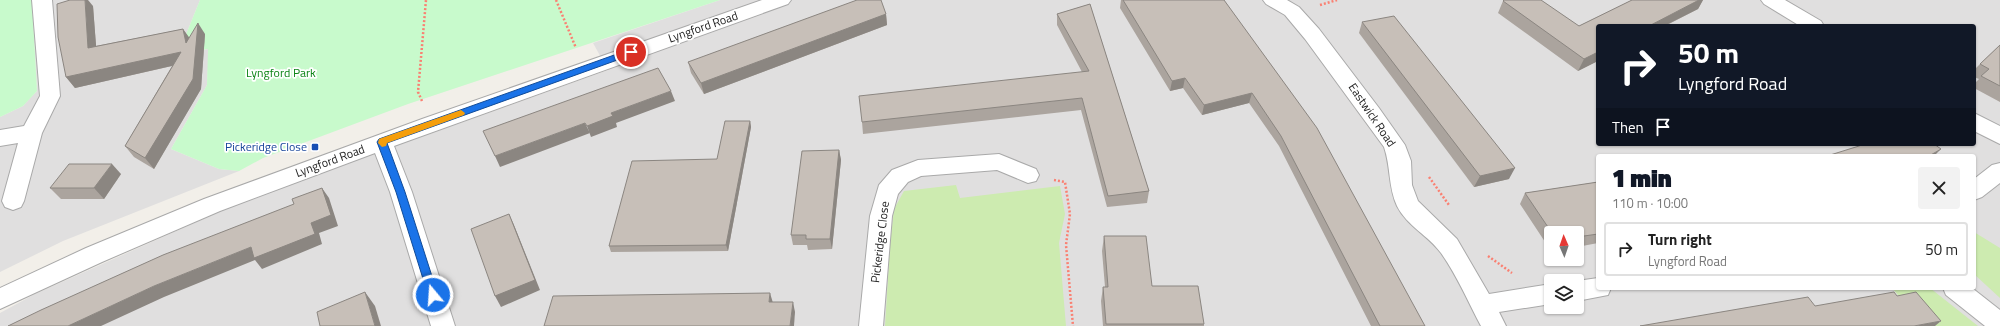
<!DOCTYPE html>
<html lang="en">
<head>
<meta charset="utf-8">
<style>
  body { margin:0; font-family:"Titillium Web",sans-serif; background:#f2f2f2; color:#222; height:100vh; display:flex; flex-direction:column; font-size:15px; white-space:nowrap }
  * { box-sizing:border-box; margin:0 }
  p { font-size:13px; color:#767676 }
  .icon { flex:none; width:22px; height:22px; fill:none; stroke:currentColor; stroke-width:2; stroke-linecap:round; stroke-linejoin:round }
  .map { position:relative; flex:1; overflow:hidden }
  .panel { position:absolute; left:1596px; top:154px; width:380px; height:136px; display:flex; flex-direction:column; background:#fff; border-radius:4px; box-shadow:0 1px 3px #0004 }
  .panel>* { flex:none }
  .banner { position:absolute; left:1596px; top:24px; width:380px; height:122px; border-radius:4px; box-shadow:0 1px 3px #0004; background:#111827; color:#fff; overflow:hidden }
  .needle { width:26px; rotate:358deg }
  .controls { position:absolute; left:1544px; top:226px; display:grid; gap:8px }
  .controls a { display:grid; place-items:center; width:40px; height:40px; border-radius:4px; background:#fff; box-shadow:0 1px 3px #0004; font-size:20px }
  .pin { position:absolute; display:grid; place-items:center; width:34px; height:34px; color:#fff; margin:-17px; border:2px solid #fff; border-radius:50%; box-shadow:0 1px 4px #0007 }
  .me { position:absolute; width:44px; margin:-22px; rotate:342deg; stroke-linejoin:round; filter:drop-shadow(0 0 3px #0008) }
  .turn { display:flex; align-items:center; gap:14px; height:84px; padding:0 16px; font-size:18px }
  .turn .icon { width:52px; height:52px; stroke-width:2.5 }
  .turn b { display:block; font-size:28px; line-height:34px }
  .then { display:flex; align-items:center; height:38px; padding:0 16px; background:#0003; gap:8px; font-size:15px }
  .round { display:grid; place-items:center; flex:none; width:42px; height:42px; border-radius:4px; background:#f2f2f2 }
  .headline { display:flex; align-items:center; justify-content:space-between; height:68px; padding:0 16px }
  h1 { font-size:24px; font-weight:800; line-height:30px; color:#111827 }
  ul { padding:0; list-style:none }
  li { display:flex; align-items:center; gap:12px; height:54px; margin:0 8px 6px; padding:0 8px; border:2px solid #e0e0e0; border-radius:4px }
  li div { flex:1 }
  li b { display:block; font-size:15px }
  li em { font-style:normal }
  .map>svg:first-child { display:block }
</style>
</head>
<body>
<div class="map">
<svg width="2000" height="326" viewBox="0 0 2000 326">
  <rect width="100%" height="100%" fill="#f2efe9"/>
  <g fill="#e0dfdf" fill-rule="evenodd">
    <polygon points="32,0 200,0 178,54 209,49 207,85 171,149 219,169 239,171 63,241 0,272 0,117 23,106 37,91"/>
    <path d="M720 0H2000V326H0V313L35 294 248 199 608 70 593 43ZM1598 26H1974V144H1598ZM1598 156H1974V288H1598ZM1551 233H1577V259H1551ZM1551 281H1577V307H1551Z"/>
  </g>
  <g fill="#cdebb0">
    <polygon points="956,185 960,198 1060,186 1065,214 1059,243 1066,326 885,326 890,245 894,209 904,191"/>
    <polygon points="1974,232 2000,248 2000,298 1974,274"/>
    <polygon points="1892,288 1930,288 1978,326 1925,326"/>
  </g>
  <g fill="#c8facc">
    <polygon points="0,0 32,0 37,91 23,106 0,117"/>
    <polygon points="200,0 720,0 408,104 263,158 239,171 219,169 171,149 207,85 208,49 178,54"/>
  </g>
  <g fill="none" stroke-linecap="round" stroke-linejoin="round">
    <defs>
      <g id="street">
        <polygon points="32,0 52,0 60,96 42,133 24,201 21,207 13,210 5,207 2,201 18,143 0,146 0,130 24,126 40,96"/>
        <polygon points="762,0 791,0 788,4 394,146 412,192 455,326 431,326 390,192 375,153 220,211 102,262 0,309 0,288 86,248 204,199 422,119"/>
        <path d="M1263 0H1287L1299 7 1319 29 1379 108 1405 145 1411 161 1412 185 1418 201 1457 239 1489 294 1551 284V304L1499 312 1506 326H1481C1468 302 1457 275 1441 253 1429 236 1407 226 1397 206 1388 187 1391 167 1384 147L1305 39 1285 15 1266 4Z"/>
        <polygon points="1761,0 1785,0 1821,21 1824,26 1800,26 1764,4"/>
        <polygon points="1974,113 2000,126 2000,144 1974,131"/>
        <polygon points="999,154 1036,169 1039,175 1036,181 1028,183 997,170 921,176 908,182 898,194 892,216 883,326 859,326 870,216 879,185 892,170 918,160"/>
        <polygon points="2000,163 2000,183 1982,197 1974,200 1974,179 1992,165"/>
        <polygon points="1598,278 1598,288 1611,288 1608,295 1577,301 1577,281"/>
        <polygon points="1943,288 1972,288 2000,310 2000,326 1985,326 1946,295"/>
      </g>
    </defs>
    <use href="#street" stroke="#a9a9a9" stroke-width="2"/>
    <g stroke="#fa8072" stroke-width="2.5" stroke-dasharray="2 2" stroke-linecap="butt">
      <polyline points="556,0 576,48"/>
      <polyline points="1320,5 1337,0"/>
      <polyline points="422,101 418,92 426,0"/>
      <polyline points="1429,177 1449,205"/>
      <polyline points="1054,180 1065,182 1070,214 1066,245 1073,326"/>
      <polyline points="1488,256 1512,273"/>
    </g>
    <use href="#street" fill="#fff" fill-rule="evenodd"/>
  </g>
  <g fill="#aba49e">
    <polygon points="1121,0 1224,0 1425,326 1371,326 1279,146 1249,103 1202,115 1183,88 1170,91 1120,8"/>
    <polygon points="1632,0 1703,0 1698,9 1578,71 1498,13 1503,1 1579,26"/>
    <polygon points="1090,4 1149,191 1147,203 1107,207 1081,110 863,134 862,122 1082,72 1057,25 1057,14"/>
    <polygon points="93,6 96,46 183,29 189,38 205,34 201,89 154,169 134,157 125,146 172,66 75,88 66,77"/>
    <polygon points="886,14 887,25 704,94 691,73 688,62"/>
    <polygon points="1362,22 1509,179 1474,187 1359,33"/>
    <polygon points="2000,45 2000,102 1974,88 1974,84 1979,79 1974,77 1974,70 1980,64"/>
    <polygon points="750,121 751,127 728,251 611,252 609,246 717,159"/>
    <polygon points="839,150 841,160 832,249 808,250 807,245 793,245 791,235"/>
    <polygon points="121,174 104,199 61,199 50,188"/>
    <polygon points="1598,182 1598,243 1577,247 1577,233 1551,233 1551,251 1520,204 1525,193"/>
    <polygon points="1104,236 1152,286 1204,324 1204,326 1103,326 1101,301 1103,287 1105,287 1102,251"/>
  </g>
  <g fill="#8b8681">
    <polygon points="85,0 88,0 93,6 97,58 88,48"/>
    <polygon points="1699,0 1703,0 1698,9 1664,26 1649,26"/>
    <polygon points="886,14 887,25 704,94 701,83"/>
    <polygon points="198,23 205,34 201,89 154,169 145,158"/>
    <polygon points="183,29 191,40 186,43"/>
    <polygon points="181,52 189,62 75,88 66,77"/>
    <polygon points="1598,52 1598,61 1578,71 1584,59"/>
    <polygon points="1185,78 1183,88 1170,91 1172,81"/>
    <polygon points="671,91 675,101 616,123 617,127 591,137 587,126 611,113"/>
    <polygon points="1252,93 1249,103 1202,115 1204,105"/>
    <polygon points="750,121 751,127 728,251 726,245"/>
    <polygon points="585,123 590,133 500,167 495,156"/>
    <polygon points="1941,149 1934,156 1929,156"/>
    <polygon points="839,150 841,160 832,249 830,239"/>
    <polygon points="112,164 121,174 104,199 94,188"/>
    <polygon points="1515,168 1509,179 1474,187 1480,176"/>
    <polygon points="322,188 329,198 338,226 319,233 322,244 262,269 255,260 164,297 101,326 68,326 154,286 311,223"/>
    <polygon points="509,214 514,225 540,290 501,307 495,296"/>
    <polygon points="365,292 375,306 381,326 375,326"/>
    <polygon points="770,293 773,303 769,302"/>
    <polygon points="793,302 795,312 794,326 790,326"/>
    <polygon points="1941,321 1935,326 1914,326"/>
  </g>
  <g fill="#c7bfb8" stroke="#8b8681">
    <polygon points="70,0 85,0 88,48 183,29 186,43 198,23 193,79 145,158 125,146 181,52 66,77 58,37 57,4"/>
    <polygon points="857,0 881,0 886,14 701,83 688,62"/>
    <polygon points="1123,0 1224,0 1317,128 1425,326 1380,326 1281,136 1252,93 1204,105 1185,78 1172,81"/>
    <polygon points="1504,0 1541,0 1579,26 1632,0 1699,0 1649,26 1598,26 1598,52 1584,59 1503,1"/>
    <polygon points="1090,4 1149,191 1108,196 1082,98 862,122 859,96 1089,71 1057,14"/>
    <polygon points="1394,16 1515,168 1480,176 1362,22"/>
    <polygon points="2000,45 2000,86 1981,76 1989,69 1980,64"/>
    <polygon points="658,68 671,91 611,113 613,116 587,126 585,123 495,156 483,131"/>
    <polygon points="725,121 750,121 726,245 609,246 632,161 717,159"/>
    <polygon points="1863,144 1934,144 1941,149 1929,156 1827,156 1859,146"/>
    <polygon points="839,150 830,239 806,239 806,235 791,235 802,151"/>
    <polygon points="69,164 112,164 94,188 50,188"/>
    <polygon points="1598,182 1598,234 1577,237 1577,233 1552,233 1525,193"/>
    <polygon points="322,188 331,215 311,223 315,234 254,258 251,247 154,286 68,326 8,326 41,310 163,255 294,204 292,199"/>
    <polygon points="509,214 535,280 495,296 471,229"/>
    <polygon points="1104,236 1146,236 1152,286 1198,286 1204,324 1106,324 1103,287 1108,287"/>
    <polygon points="365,292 375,326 320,326 317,312"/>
    <polygon points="1894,292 1897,296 1916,292 1941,321 1914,326 1640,326 1808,297 1815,306"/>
    <polygon points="770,293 769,302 793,302 790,326 544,326 553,296"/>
  </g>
  <polygon fill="#1a73e8" stroke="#114b97" points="631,49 635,52 634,54 387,143 405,192 438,295 436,298 429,298 396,192 377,142 379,139"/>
  <polygon fill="#f59e0b" points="461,110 465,113 464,115 387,143 386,146 382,147 378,143 379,139"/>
  <rect fill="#1a4fb4" stroke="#fff" stroke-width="1.5" x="311" y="143" width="8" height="8" rx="2"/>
  <g text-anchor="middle" stroke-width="3.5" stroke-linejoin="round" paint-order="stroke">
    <g font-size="12" fill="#222" stroke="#fff">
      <text transform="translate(703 27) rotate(-19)" y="4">Lyngford Road</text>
      <text transform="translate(1372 115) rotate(56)" y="4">Eastwick Road</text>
      <text transform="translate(330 161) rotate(-20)" y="4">Lyngford Road</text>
      <text transform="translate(880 242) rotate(-83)" y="4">Pickeridge Close</text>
    </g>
    <g font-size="12" fill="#0c8416" stroke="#fff">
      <text x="281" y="77">Lyngford Park</text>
    </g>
    <g font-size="12" fill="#164399" stroke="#fff" text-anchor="end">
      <text x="307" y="151">Pickeridge Close</text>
    </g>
  </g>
</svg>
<div class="controls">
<a><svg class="needle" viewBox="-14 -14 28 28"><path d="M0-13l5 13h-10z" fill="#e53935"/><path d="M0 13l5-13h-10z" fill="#767676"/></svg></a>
<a><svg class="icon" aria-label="layers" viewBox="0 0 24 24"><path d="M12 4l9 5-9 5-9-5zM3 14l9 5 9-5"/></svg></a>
</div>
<div class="pin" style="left:631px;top:52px;background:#d93025"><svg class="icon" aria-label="arrive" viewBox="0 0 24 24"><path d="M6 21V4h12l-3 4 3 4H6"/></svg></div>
<svg class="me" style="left:433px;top:295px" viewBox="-20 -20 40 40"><circle r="17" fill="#1a73e8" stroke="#fff" stroke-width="3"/><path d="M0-11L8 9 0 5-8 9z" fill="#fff"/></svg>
<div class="banner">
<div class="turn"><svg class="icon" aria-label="right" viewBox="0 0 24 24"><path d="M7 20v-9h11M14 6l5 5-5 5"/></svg><div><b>50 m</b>Lyngford Road</div></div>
<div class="then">Then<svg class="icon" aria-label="arrive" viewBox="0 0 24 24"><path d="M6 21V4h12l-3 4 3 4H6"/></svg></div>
</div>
<section class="panel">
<div class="headline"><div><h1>1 min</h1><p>110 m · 10:00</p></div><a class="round"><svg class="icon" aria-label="close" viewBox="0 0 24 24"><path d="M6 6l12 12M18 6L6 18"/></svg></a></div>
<ul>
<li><svg class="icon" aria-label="right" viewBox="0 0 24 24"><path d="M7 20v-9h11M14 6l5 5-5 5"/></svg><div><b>Turn right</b><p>Lyngford Road</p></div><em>50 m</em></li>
</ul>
</section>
</div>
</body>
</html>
